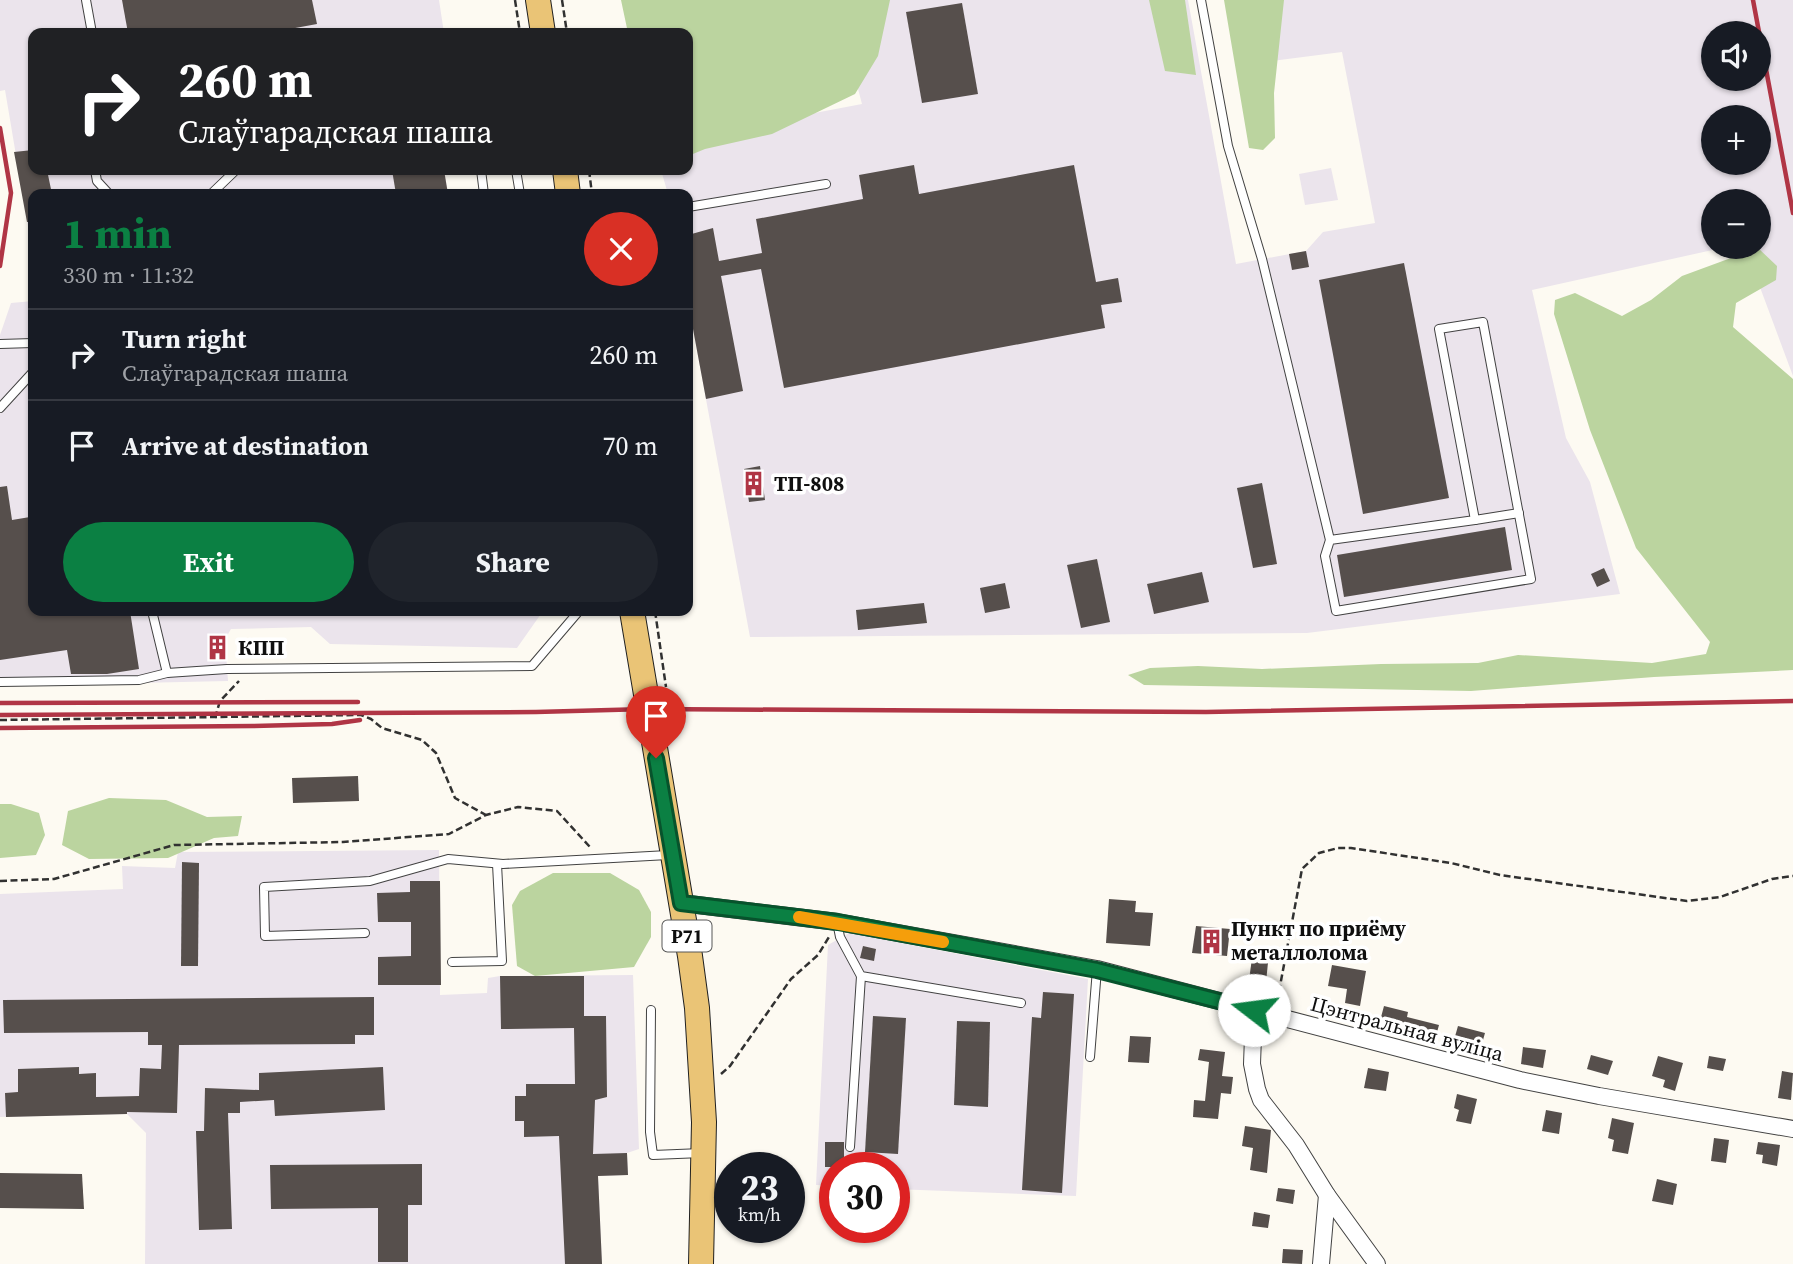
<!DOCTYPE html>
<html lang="en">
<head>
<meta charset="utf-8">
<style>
  body { margin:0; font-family:"Source Serif 4",serif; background:#20242c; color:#f1f3f6; height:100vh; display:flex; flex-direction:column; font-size:26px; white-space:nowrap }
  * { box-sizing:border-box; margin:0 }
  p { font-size:23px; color:#9ea1a6 }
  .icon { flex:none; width:38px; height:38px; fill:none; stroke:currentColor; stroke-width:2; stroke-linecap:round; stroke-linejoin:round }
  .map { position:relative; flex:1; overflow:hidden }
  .side { position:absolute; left:28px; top:189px; width:665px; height:427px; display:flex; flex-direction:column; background:#171b24; border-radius:14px; box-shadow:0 2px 5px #0004 }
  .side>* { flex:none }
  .top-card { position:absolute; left:28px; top:28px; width:665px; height:147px; border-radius:14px; box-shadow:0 2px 5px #0004; background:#202124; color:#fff; overflow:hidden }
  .tools { position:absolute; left:1701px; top:21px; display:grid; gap:14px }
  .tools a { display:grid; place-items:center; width:70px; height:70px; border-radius:50%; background:#171b24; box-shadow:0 2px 5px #0004; font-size:35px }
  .speed { position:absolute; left:714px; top:1152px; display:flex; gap:14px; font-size:35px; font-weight:700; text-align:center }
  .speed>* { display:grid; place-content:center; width:91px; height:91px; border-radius:50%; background:#171b24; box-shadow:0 2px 5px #0004; line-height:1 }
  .speed small { font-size:18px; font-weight:400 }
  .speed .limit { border:10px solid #d22; background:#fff; color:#111 }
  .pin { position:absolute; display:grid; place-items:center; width:60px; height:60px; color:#fff; margin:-72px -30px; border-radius:50% 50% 50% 0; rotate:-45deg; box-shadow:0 0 7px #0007 }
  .pin .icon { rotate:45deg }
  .me { position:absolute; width:77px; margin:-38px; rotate:285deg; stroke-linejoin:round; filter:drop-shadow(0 0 5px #0008) }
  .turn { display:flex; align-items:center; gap:24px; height:147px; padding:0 35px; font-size:32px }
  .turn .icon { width:91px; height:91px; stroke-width:2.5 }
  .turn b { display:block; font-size:49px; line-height:60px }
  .round { display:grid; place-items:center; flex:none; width:74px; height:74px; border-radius:37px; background:#20242c }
  .head { display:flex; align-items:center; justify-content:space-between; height:119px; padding:0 35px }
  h1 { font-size:42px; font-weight:700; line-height:52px; color:#0b8043 }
  .action { display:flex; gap:14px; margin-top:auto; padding:14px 35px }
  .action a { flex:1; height:80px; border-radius:42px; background:#0b8043; color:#fff; font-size:28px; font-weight:700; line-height:80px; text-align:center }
  .action a+a { background:#20242c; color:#f1f3f6 }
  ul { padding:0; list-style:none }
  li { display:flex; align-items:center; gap:21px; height:91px; padding:0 35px; border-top:2px solid #363941 }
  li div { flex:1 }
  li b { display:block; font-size:26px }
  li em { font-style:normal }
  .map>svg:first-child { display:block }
</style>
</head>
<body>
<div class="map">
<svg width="1793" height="1264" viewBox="0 0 1793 1264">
  <rect width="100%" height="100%" fill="#fdfaf2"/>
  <g fill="#ebe4ec" fill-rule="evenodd">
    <polygon points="0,0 439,0 444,33 33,33 33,170 444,170 448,194 33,194 33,256 5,90 0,91"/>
    <path d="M882 0H1188L1236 264 1306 251 1323 232 1375 223 1342 52 1242 65 1229 0H1793V376L1745 247H1759V201H1713V247H1726L1532 290 1566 438 1590 482 1620 594 1307 633 750 637 688 302V194H668L661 170H688V137L862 104 837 9ZM1713 33H1759V79H1713ZM1713 117H1759V163H1713Z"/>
    <polygon points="1331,168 1338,200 1305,205 1299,174"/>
    <polygon points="33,301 33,611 543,611 517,648 330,644 311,627 231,629 225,639 228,681 0,686 0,335 11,303"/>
    <polygon points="439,850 440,995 487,993 488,978 500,976 633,975 639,1149 627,1153 628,1175 598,1176 602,1264 145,1264 146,1133 127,1114 0,1117 0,894 123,889 122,866 175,868 178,852"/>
    <polygon points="849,933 1088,979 1076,1196 894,1189 894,1167 835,1167 835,1186 816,1185 828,945"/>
  </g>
  <g fill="#bbd49f">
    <polygon points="621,0 890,0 878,56 855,94 772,134 705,149 688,156 688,33 628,33"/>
    <polygon points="1149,0 1185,0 1196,75 1165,71"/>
    <polygon points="1224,0 1284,0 1274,93 1275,138 1263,150 1249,148"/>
    <polygon points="1758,248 1777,266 1776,280 1736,303 1733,327 1793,379 1793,670 1654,677 1471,691 1144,685 1128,675 1150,668 1198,666 1262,669 1381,664 1478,663 1518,655 1652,663 1706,654 1710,642 1636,548 1590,430 1554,314 1555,300 1575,293 1622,316 1651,300 1682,276"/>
    <polygon points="109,798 166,800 207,817 242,816 238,836 214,838 168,858 89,859 62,845 68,811"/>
    <polygon points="0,804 11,804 39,813 45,835 36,855 0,858"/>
    <polygon points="553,873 610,873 639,890 651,912 651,937 634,967 535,976 517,966 512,905 520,891"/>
  </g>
  <g fill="#564f4c">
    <polygon points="122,0 312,0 317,24 268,33 128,33"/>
    <polygon points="962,3 978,94 922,103 906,12"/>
    <polygon points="33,150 33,170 47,170 52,194 33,194 33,222 27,222 14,152"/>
    <polygon points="914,165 919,194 1074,165 1096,282 1118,278 1122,302 1101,305 1105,328 784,388 761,269 721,276 743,391 706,399 688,302 688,235 713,228 719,261 762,253 756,219 863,199 859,175"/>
    <polygon points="392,170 444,170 448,194 396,194"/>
    <polygon points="1306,251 1309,267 1292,270 1289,254"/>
    <polygon points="1404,263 1449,498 1363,514 1319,280"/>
    <polygon points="760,466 765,500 749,502 744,469"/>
    <polygon points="1262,483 1277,564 1253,568 1237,488"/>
    <polygon points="7,486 12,520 30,517 33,537 33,611 130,611 139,669 107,674 71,674 67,650 0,660 0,487"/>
    <polygon points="1505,527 1512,570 1344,597 1337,555"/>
    <polygon points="1097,559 1110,622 1081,628 1067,565"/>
    <polygon points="1604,568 1610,581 1597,587 1591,574"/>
    <polygon points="1202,572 1209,602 1154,614 1147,584"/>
    <polygon points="1005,583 1010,608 985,613 980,588"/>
    <polygon points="924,603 927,623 858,630 856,610"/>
    <polygon points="209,637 225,639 227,658 210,658"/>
    <polygon points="358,776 359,801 293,803 292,778"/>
    <polygon points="182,862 199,863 198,966 181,966"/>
    <polygon points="410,881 440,881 441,985 378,985 378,957 411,956 411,922 378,922 377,893 410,892"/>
    <polygon points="1109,899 1136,901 1135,912 1153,913 1150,946 1106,943"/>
    <polygon points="1196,926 1230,929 1227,956 1192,953"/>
    <polygon points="863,946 876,949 874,961 860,958"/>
    <polygon points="1253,951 1269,953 1266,982 1249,980"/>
    <polygon points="1332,965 1366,971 1360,1006 1345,1003 1347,989 1328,986"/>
    <polygon points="500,976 584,976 584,1016 606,1016 607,1097 595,1100 593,1154 627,1153 628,1175 598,1176 602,1264 565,1264 559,1136 524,1137 524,1121 515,1121 515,1096 526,1096 526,1084 575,1084 574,1028 501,1029"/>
    <polygon points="1043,992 1074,994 1062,1193 1022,1190 1032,1017 1041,1018"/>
    <polygon points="374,997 374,1035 355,1035 355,1044 179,1045 177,1113 127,1112 127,1114 6,1117 5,1093 18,1092 18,1069 79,1067 79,1074 96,1073 96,1097 139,1096 140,1068 161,1069 162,1045 148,1045 148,1032 4,1033 3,1000"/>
    <polygon points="1384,1006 1408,1012 1407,1017 1439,1025 1436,1036 1380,1021"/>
    <polygon points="873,1016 906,1018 898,1154 865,1152"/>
    <polygon points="957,1021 990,1022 988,1107 954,1105"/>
    <polygon points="1458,1026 1485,1033 1479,1054 1452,1047"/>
    <polygon points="1130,1036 1151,1037 1149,1063 1128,1062"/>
    <polygon points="1523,1047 1546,1050 1543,1068 1521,1064"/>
    <polygon points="1200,1049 1225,1052 1222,1076 1233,1077 1231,1094 1221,1093 1218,1119 1193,1117 1194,1100 1205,1101 1209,1062 1198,1060"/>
    <polygon points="1591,1055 1613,1061 1608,1075 1587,1069"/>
    <polygon points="1658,1056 1683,1063 1675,1091 1663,1087 1665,1080 1652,1076"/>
    <polygon points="1709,1056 1726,1059 1723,1071 1707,1068"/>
    <polygon points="383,1067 385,1110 275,1116 274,1100 240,1102 240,1113 228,1113 232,1229 199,1230 196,1131 204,1131 205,1088 259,1090 259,1073"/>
    <polygon points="1368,1068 1389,1072 1386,1091 1364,1088"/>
    <polygon points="1782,1071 1793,1073 1791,1100 1778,1098"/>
    <polygon points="1457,1094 1477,1099 1471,1124 1456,1121 1459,1110 1454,1108"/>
    <polygon points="1546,1110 1562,1113 1559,1134 1542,1131"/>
    <polygon points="1612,1118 1634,1123 1628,1154 1612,1151 1614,1140 1608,1138"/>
    <polygon points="1245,1126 1271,1130 1267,1173 1250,1170 1253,1148 1242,1146"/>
    <polygon points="1714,1138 1729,1140 1726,1163 1711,1161"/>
    <rect x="825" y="1142" width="19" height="25"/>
    <polygon points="1758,1142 1780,1145 1777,1166 1762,1163 1763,1155 1756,1154"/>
    <polygon points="422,1164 422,1205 408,1205 408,1262 378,1262 378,1208 271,1209 270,1165"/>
    <polygon points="0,1173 82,1174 84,1209 0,1208"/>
    <polygon points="1657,1179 1677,1184 1673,1205 1652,1201"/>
    <polygon points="1278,1188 1295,1190 1293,1204 1276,1201"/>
    <polygon points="1254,1212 1270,1215 1268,1228 1252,1226"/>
    <polygon points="1283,1249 1303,1250 1302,1264 1282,1263"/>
  </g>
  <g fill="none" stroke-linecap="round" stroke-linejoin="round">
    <defs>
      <g id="service">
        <polyline points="86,0 92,33"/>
        <polyline points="1201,0 1228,146 1262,259 1330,540 1325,556 1336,611 1531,579 1483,322 1439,329 1475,520 1330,540"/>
        <polyline points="95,170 97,181 109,194"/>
        <polyline points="481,170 484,194"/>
        <polyline points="516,170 520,194"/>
        <polyline points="211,194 236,170"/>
        <polyline points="688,207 826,184"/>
        <polyline points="0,344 33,343"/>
        <polyline points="0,408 33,372"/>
        <polyline points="1475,520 1519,513"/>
        <polyline points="152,611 167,673 227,669 532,666 579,611"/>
        <polyline points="0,682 139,680 167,673"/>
        <polyline points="837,922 840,937 861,976 1021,1003"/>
        <polyline points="365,933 265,936 264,887 370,881 448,859 503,864 668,855"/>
        <polyline points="452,962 502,961 497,864"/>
        <polyline points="651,1010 650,1132 653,1155 702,1153"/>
        <polyline points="1090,1057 1097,969"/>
        <polyline points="850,1147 861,976"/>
      </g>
      <g id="minor">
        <polyline points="681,903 837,922 1097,969 1520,1080 1599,1096 1793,1129"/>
        <polyline points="1254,1010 1252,1064 1257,1089 1261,1100 1296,1145 1327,1195 1377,1264"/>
        <polyline points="1321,1264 1327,1195"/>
      </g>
      <g id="primary">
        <polyline points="538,0 543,33"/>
        <polyline points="565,170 568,194"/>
        <polyline points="632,611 690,956 697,1008 704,1122 701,1264"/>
      </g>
    </defs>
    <use href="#service" stroke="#424242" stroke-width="10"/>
    <use href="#minor" stroke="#424242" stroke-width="18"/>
    <use href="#primary" stroke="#202020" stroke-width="26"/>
    <g stroke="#313131" stroke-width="2.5" stroke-dasharray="7 3.5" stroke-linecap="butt">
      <polyline points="515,0 520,33"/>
      <polyline points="562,0 567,33"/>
      <polyline points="589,170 592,194"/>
      <polyline points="655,611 666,687"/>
      <polyline points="215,718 220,701 239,681"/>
      <polyline points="0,720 361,715 371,719 382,728 422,740 436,753 455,798 486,815"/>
      <polyline points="0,881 54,879 174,845 343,842 449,834 486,815 518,807 557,811 590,847"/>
      <polyline points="1277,1002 1302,869 1319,853 1338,848 1351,848 1451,863 1500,875 1687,901 1720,897 1772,879 1793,876"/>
      <polyline points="721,1074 730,1066 791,979 818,955 829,937"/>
    </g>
    <use href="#service" stroke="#fff" stroke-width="8"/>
    <use href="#minor" stroke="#fff" stroke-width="16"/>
    <use href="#primary" stroke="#eac476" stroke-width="24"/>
    <g stroke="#b03545" stroke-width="4.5">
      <polyline points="1753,0 1793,213"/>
      <polyline points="0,128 11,193 0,266"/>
      <polyline points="0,703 358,702"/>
      <polyline points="0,715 536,712 647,709 1206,712 1793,701"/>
      <polyline points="0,728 253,726 332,724 360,720"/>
    </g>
  </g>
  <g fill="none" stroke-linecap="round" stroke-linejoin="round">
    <defs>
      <polyline id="route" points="656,758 681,903 838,922 1097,970 1254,1010"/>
    </defs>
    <use href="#route" stroke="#07532c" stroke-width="18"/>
    <use href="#route" stroke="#0b8043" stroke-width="12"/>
    <polyline stroke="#f59e0b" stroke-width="12" points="799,917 943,942"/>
  </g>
  <defs>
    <symbol id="building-bare" viewBox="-9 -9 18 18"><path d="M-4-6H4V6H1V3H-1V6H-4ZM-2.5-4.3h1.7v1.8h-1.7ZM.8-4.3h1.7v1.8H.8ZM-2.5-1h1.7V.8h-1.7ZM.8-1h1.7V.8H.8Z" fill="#b03545" stroke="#fff" stroke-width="2.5" paint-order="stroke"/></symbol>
  </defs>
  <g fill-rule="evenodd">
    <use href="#building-bare" x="736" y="466" width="35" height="35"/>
    <use href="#building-bare" x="200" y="630" width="35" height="35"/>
    <use href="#building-bare" x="1194" y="924" width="35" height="35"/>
  </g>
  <g text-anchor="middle" stroke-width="7" stroke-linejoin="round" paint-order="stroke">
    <rect fill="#fff" stroke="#575757" stroke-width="2" x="662.5" y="920.5" width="49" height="31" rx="5"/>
    <g font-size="19" font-weight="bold" fill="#0f0f0f">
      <text x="687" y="943">Р71</text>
    </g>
    <g font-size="21" font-weight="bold" fill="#0f0f0f" stroke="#fff" text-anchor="start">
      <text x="774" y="491">ТП-808</text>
      <text x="238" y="655">КПП</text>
      <text x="1231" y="936">Пункт по приёму<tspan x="1231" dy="24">металлолома</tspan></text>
    </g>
    <g font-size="21" fill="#0f0f0f" stroke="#fff">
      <text transform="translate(1407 1029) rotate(15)" y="7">Цэнтральная вуліца</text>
    </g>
  </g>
</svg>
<div class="tools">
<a><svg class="icon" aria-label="sound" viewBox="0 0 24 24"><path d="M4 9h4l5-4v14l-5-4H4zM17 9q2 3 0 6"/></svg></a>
<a>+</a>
<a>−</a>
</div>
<div class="speed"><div>23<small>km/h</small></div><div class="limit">30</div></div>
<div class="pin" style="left:656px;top:758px;background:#d93025"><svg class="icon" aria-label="arrive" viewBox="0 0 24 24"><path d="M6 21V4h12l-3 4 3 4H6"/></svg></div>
<svg class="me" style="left:1254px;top:1010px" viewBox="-20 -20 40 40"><circle r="19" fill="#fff"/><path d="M0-13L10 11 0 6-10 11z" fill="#0b8043"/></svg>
<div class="top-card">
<div class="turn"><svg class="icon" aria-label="right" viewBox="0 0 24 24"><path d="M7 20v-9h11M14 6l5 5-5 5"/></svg><div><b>260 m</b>Слаўгарадская шаша</div></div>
</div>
<section class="side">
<div class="head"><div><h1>1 min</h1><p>330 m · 11:32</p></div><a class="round" style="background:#d93025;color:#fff"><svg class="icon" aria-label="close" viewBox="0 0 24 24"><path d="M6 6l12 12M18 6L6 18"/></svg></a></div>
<ul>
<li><svg class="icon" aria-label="right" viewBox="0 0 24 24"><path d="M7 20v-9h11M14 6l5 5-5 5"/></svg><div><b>Turn right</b><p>Слаўгарадская шаша</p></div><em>260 m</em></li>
<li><svg class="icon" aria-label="arrive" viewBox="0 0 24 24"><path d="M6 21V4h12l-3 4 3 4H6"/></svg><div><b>Arrive at destination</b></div><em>70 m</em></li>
</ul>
<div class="action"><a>Exit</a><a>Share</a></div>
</section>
</div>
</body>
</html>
